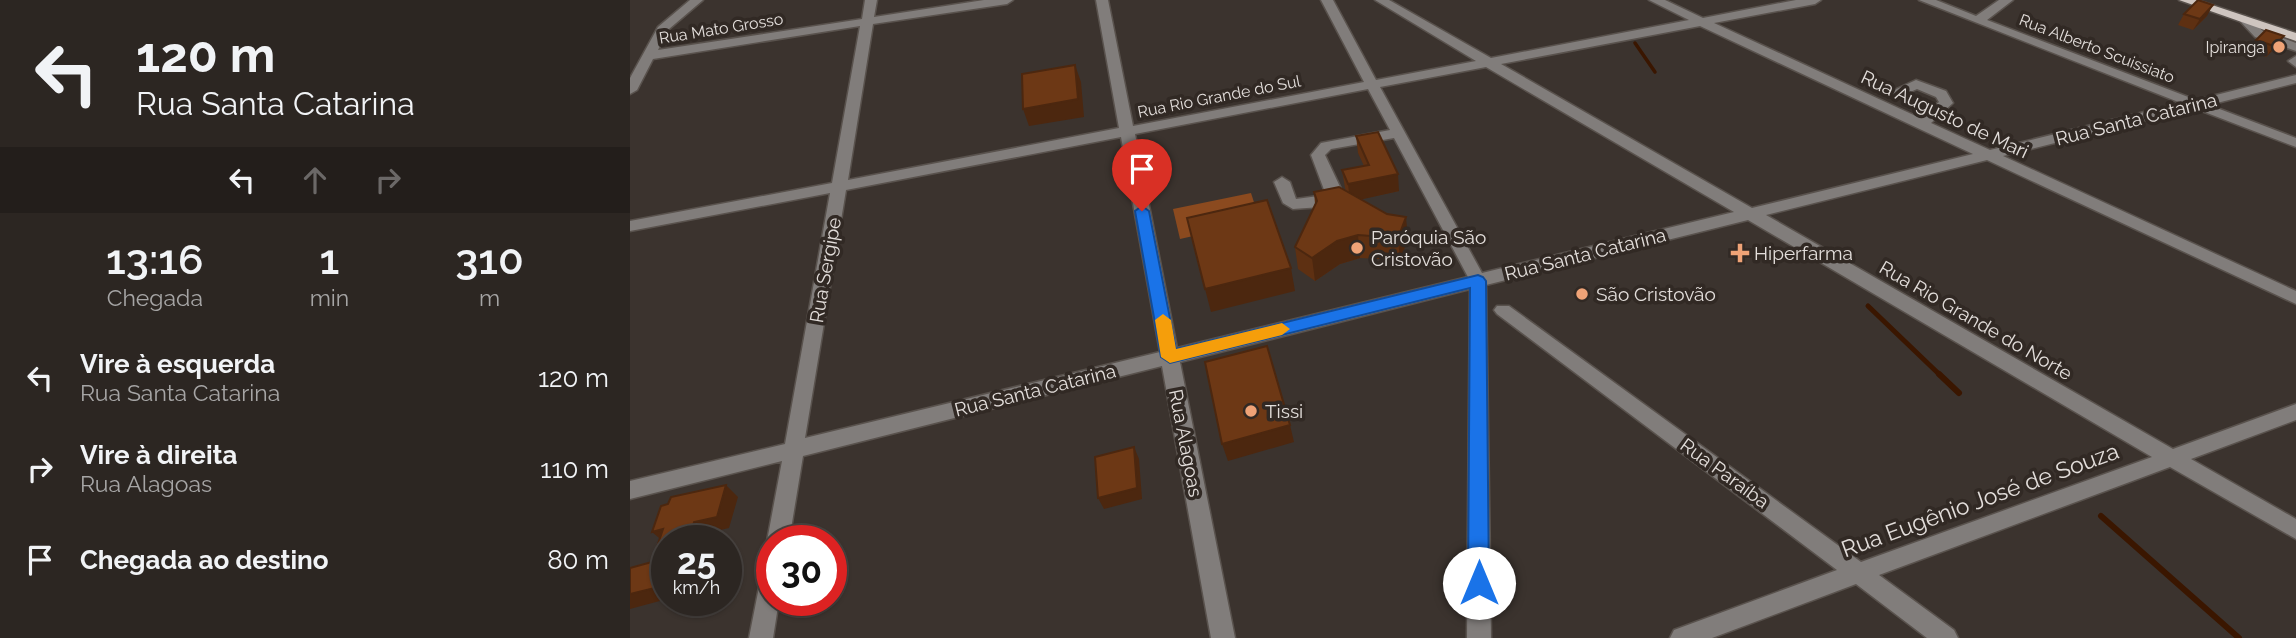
<!DOCTYPE html>
<html lang="pt">
<head>
<meta charset="utf-8">
<style>
  body { margin:0; font-family:Raleway,sans-serif; background:#38322f; color:#f1f3f6; height:100vh; display:flex; flex-direction:column; font-size:26px; white-space:nowrap }
  * { box-sizing:border-box; margin:0 }
  p { font-size:23px; color:#a6a5a5 }
  .icon { flex:none; width:38px; height:38px; fill:none; stroke:currentColor; stroke-width:2; stroke-linecap:round; stroke-linejoin:round }
  .map { position:relative; flex:1; overflow:hidden }
  .side { display:flex; flex-direction:column; background:#2c2622; width:630px }
  .side>* { flex:none }
  .guide { background:#2c2622; color:#f1f3f6; overflow:hidden }
  .speed { position:absolute; left:21px; top:525px; display:flex; gap:14px; font-size:35px; font-weight:700; text-align:center }
  .speed>* { display:grid; place-content:center; width:91px; height:91px; border-radius:50%; background:#2c2622; box-shadow:0 2px 5px #0004,0 0 0 2px #484340; line-height:1 }
  .speed small { font-size:18px; font-weight:400 }
  .speed .limit { border:10px solid #d22; background:#fff; color:#111 }
  .pin { position:absolute; display:grid; place-items:center; width:60px; height:60px; color:#fff; margin:-72px -30px; border-radius:50% 50% 50% 0; rotate:-45deg; box-shadow:0 0 7px #0007 }
  .pin .icon { rotate:45deg }
  .me { position:absolute; width:77px; margin:-38px; rotate:0deg; stroke-linejoin:round; filter:drop-shadow(0 0 5px #0008) }
  .turn { display:flex; align-items:center; gap:24px; height:147px; padding:0 21px; font-size:32px }
  .turn .icon { width:91px; height:91px; stroke-width:2.5 }
  .turn b { display:block; font-size:49px; line-height:60px }
  .lanes { display:flex; align-items:center; height:66px; padding:0 21px; background:#0003; justify-content:center; gap:35px; direction:ltr }
  .lanes .off { opacity:.35 }
  .eta { display:flex; justify-content:space-evenly; align-items:center; height:119px; text-align:center }
  .eta b { font-size:42px; font-weight:600; line-height:49px }
  ul { padding:0; list-style:none }
  li { display:flex; align-items:center; gap:21px; height:91px; padding:0 21px }
  li div { flex:1 }
  li b { display:block; font-size:26px }
  li em { font-style:normal }
  main { display:flex; flex:1; min-height:0 }
  .map>svg:first-child { display:block }
</style>
</head>
<body>
<main>
<section class="side">
<div class="guide">
<div class="turn"><svg class="icon" aria-label="left" viewBox="0 0 24 24"><path d="M17 20v-9H6M10 6l-5 5 5 5"/></svg><div><b>120 m</b>Rua Santa Catarina</div></div>
<div class="lanes"><svg class="icon" aria-label="left" viewBox="0 0 24 24"><path d="M17 20v-9H6M10 6l-5 5 5 5"/></svg><svg class="icon off" aria-label="ahead" viewBox="0 0 24 24"><path d="M12 20V5M6 11l6-6 6 6"/></svg><svg class="icon off" aria-label="right" viewBox="0 0 24 24"><path d="M7 20v-9h11M14 6l5 5-5 5"/></svg></div>
</div>
<div class="eta">
<div><b>13:16</b><p>Chegada</p></div>
<div><b>1</b><p>min</p></div>
<div><b>310</b><p>m</p></div>
</div>
<ul>
<li><svg class="icon" aria-label="left" viewBox="0 0 24 24"><path d="M17 20v-9H6M10 6l-5 5 5 5"/></svg><div><b>Vire à esquerda</b><p>Rua Santa Catarina</p></div><em>120 m</em></li>
<li><svg class="icon" aria-label="right" viewBox="0 0 24 24"><path d="M7 20v-9h11M14 6l5 5-5 5"/></svg><div><b>Vire à direita</b><p>Rua Alagoas</p></div><em>110 m</em></li>
<li><svg class="icon" aria-label="arrive" viewBox="0 0 24 24"><path d="M6 21V4h12l-3 4 3 4H6"/></svg><div><b>Chegada ao destino</b></div><em>80 m</em></li>
</ul>
</section>
<div class="map">
<svg width="1666" height="638" viewBox="0 0 1666 638">
  <rect width="100%" height="100%" fill="#3b332e"/>
  <polygon fill="#8b4a1f" points="621,193 630,221 550,239 543,209"/>
  <g fill="none" stroke-linecap="round" stroke-linejoin="round">
    <polyline stroke="#3a1600" stroke-width="3.5" points="1005,43 1025,72"/>
    <polyline stroke="#3a1600" stroke-width="5" points="1238,306 1311,376"/>
    <g stroke="#3a1600" stroke-width="6">
      <polyline points="1309,374 1329,393"/>
      <polyline points="1471,516 1609,638"/>
    </g>
    <defs>
      <g id="minor">
        <path d="M60 0H73L39 29 28 50 232 19 235 0H247L244 17 354 0H383L377 4 243 24 218 180 489 128 466 0H478L503 126 734 82 691 0H703L746 80 846 61 745 0H759L861 58 1059 20 1019 0H1035L1073 18 1166 0H1191L1185 4 1084 23 1290 118 1309 102 1306 97 1287 89 1265 99 1258 95 1260 92 1286 80 1316 91 1323 103 1301 123 1360 150 1551 103 1289 0H1306L1346 16 1369 0H1383L1357 20 1566 100 1666 75V83L1579 105 1666 138V147L1564 108 1373 156 1666 291V304L1357 160 1136 215 1543 449 1666 404V420L1561 459 1666 519V539L1540 467 1249 575 1324 630 1328 638H1297L1226 584 1082 638H1040L1044 630 1207 570 867 314 864 310 867 306H879L1231 562 1522 457 1118 220 856 285 861 638H837L840 289 550 362 605 638H581L532 366 173 456 159 541H142V548L137 541 152 461 0 499V481L155 444 200 193 0 231V221L202 183 230 26 23 59 7 90 0 94V78L28 27ZM1070 26 1343 154 1122 208 871 64ZM856 67 1104 212 852 273 750 87ZM738 89 760 130 691 143 681 155 696 195 666 199 660 182 652 177 644 182 653 203 663 209C679 207 708 210 712 191L695 155 701 149 764 138 838 277 547 348 505 134ZM491 137 530 352 175 438 216 190Z"/>
        <polygon points="1615,16 1633,31 1666,43 1666,51 1625,37 1609,20"/>
        <polygon points="1666,56 1666,67 1658,61"/>
        <polygon points="142,567 142,600 149,600 143,638 119,638 131,577 134,570"/>
      </g>
      <polygon id="major" points="1549,0 1567,0 1666,33 1666,41"/>
    </defs>
    <use href="#minor" stroke="#59524d" stroke-width="3"/>
    <use href="#major" stroke="#59524d" stroke-width="3"/>
    <use href="#minor" fill="#817d7b" fill-rule="evenodd"/>
    <use href="#major" fill="#cec5c0" fill-rule="evenodd"/>
  </g>
  <g fill="#5e3012">
    <polygon points="1554,14 1577,16 1563,30 1548,25"/>
    <polygon points="1654,36 1646,47 1636,57 1618,51 1626,40"/>
    <polygon points="726,136 769,191 731,199 778,239 770,260 730,258 710,264 685,281 668,269 665,247 685,204 684,192 716,191 715,188 712,170 734,166 728,153"/>
  </g>
  <g fill="#4c270f">
    <polygon points="1583,5 1577,16 1563,30 1570,19"/>
    <polygon points="1654,36 1646,47 1636,57 1644,46"/>
    <polygon points="445,65 451,82 454,117 399,126 393,109"/>
    <polygon points="768,174 769,191 720,202 718,184"/>
    <polygon points="776,217 778,239 770,260 768,238"/>
    <polygon points="728,235 730,258 710,264 685,281 682,258 707,241"/>
    <polygon points="661,268 665,291 581,312 575,289"/>
    <polygon points="660,425 664,442 598,461 592,444"/>
    <polygon points="504,447 509,459 512,499 474,509 468,498"/>
    <polygon points="96,485 108,497 99,528 77,533 75,541 59,541 64,522"/>
    <polygon points="33,529 35,543 22,532"/>
    <polygon points="37,585 37,599 0,609 0,594"/>
  </g>
  <g fill="#6d3815" stroke="#4c270f" stroke-width="2">
    <polygon points="1568,0 1583,5 1570,19 1554,14"/>
    <polygon points="1636,30 1654,36 1644,46 1626,40"/>
    <polygon points="445,65 448,99 393,109 392,74"/>
    <polygon points="748,132 768,174 718,184 712,170 739,165 726,136"/>
    <polygon points="709,187 757,214 776,217 768,238 728,235 707,241 682,258 665,247 687,201 684,192"/>
    <polygon points="637,200 661,268 575,289 557,218"/>
    <polygon points="637,346 660,425 592,444 575,362"/>
    <polygon points="504,447 507,488 468,498 465,457"/>
    <polygon points="96,485 87,517 64,522 59,541 37,541 37,585 0,594 0,568 22,562 33,529 22,532 31,506 38,504 41,497"/>
  </g>
  <polygon fill="#1a73e8" stroke="#114b97" stroke-width="2" points="512,206 519,211 546,349 848,275 853,277 856,281 859,583 856,590 849,593 841,590 838,583 840,288 540,363 531,357 505,211"/>
  <polygon fill="#f59e0b" points="533,314 541,320 546,349 652,323 660,329 652,335 540,363 531,357 525,320"/>
  <g fill="#efa377" stroke="#312924" stroke-width="2.5">
    <circle cx="1649" cy="47" r="7"/>
    <circle cx="727" cy="248" r="7"/>
    <path d="M1106.5 242.5h7v7h7v7h-7v7h-7v-7h-7v-7h7z"/>
    <circle cx="952" cy="294" r="7"/>
    <circle cx="621" cy="411" r="7"/>
  </g>
  <g text-anchor="middle" stroke-width="7" stroke-linejoin="round" paint-order="stroke">
    <g font-size="16" fill="#e3dedb" stroke="#312924">
      <text transform="translate(91 28) rotate(-9)" y="6">Rua Mato Grosso</text>
      <text transform="translate(1467 48) rotate(21)" y="6">Rua Alberto Scuissiato</text>
      <text transform="translate(589 96) rotate(-11)" y="6">Rua Rio Grande do Sul</text>
    </g>
    <g font-size="16" fill="#e3dedb" stroke="#312924" text-anchor="end">
      <text x="1635" y="53">Ipiranga</text>
    </g>
    <g font-size="19" fill="#e3dedb" stroke="#312924">
      <text transform="translate(1315 114) rotate(25)" y="7">Rua Augusto de Mari</text>
      <text transform="translate(1506 119) rotate(-14)" y="7">Rua Santa Catarina</text>
      <text transform="translate(955 254) rotate(-14)" y="7">Rua Santa Catarina</text>
      <text transform="translate(195 270) rotate(-80)" y="7">Rua Sergipe</text>
      <text transform="translate(1346 320) rotate(30)" y="7">Rua Rio Grande do Norte</text>
      <text transform="translate(405 390) rotate(-14)" y="7">Rua Santa Catarina</text>
      <text transform="translate(556 443) rotate(79)" y="7">Rua Alagoas</text>
      <text transform="translate(1095 473) rotate(36)" y="7">Rua Paraíba</text>
    </g>
    <g font-size="19" fill="#e3dedb" stroke="#312924" text-anchor="start">
      <text x="741" y="244">Paróquia São<tspan x="741" dy="22">Cristovão</tspan></text>
      <text x="1124" y="260">Hiperfarma</text>
      <text x="966" y="301">São Cristovão</text>
      <text x="635" y="418">Tissi</text>
    </g>
    <g font-size="23" fill="#e3dedb" stroke="#312924">
      <text transform="translate(1350 500) rotate(-20)" y="8">Rua Eugênio José de Souza</text>
    </g>
  </g>
</svg>
<div class="speed"><div>25<small>km/h</small></div><div class="limit">30</div></div>
<div class="pin" style="left:512px;top:211px;background:#d93025"><svg class="icon" aria-label="arrive" viewBox="0 0 24 24"><path d="M6 21V4h12l-3 4 3 4H6"/></svg></div>
<svg class="me" style="left:849px;top:583px" viewBox="-20 -20 40 40"><circle r="19" fill="#fff"/><path d="M0-13L10 11 0 6-10 11z" fill="#1a73e8"/></svg>
</div>
</main>
</body>
</html>
